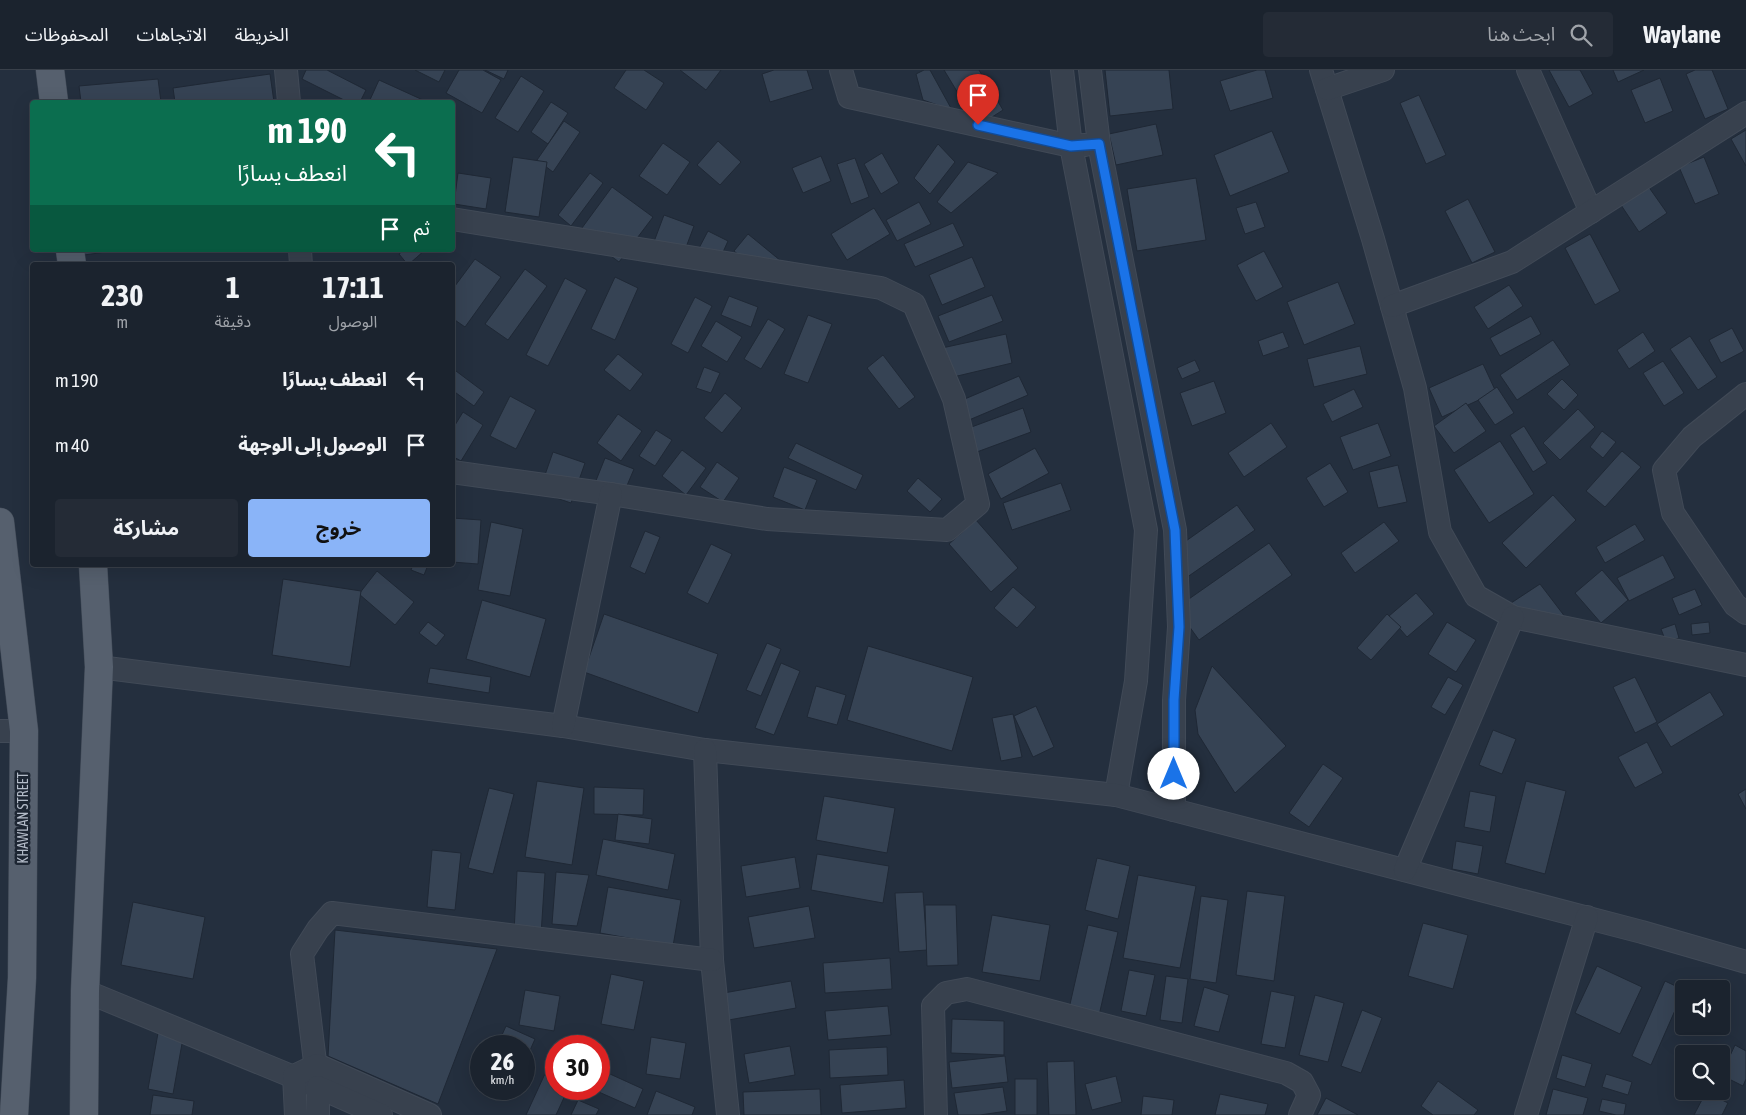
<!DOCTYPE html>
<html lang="ar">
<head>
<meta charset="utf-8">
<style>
  body { margin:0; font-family:"Asap Condensed","Noto Sans Arabic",sans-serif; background:#242b36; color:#f1f3f6; direction:rtl; height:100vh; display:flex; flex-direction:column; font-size:19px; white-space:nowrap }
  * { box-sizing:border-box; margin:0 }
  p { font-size:16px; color:#a0a4aa }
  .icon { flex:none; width:28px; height:28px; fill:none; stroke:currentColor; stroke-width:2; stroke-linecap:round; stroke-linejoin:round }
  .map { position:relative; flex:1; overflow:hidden; direction:ltr }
  .sheet { position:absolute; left:30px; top:192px; width:425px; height:305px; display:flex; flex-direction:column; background:#1b232e; border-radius:5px; box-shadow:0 5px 20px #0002,0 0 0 1px #39404a; direction:rtl }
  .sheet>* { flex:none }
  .hud { position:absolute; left:30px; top:30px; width:425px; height:152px; border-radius:5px; box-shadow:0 5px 20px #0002,0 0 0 1px #39404a; direction:rtl; background:#0b6e4f; color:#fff; overflow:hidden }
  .tools { position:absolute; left:1675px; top:910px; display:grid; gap:10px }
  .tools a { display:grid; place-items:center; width:55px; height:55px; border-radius:5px; background:#1b232e; box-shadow:0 5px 20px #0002,0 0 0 1px #39404a; font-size:25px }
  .speed { position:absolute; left:470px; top:965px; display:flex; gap:10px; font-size:25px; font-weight:700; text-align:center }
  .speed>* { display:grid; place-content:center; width:65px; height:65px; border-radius:50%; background:#1b232e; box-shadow:0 5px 20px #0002,0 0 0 1px #39404a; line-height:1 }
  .speed small { font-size:12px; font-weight:400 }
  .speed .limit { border:8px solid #d22; background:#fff; color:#111 }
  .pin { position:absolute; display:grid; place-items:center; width:42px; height:42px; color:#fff; margin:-51px -21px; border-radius:50% 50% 50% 0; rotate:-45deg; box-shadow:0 0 5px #0007 }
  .pin .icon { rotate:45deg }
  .me { position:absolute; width:55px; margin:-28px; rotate:0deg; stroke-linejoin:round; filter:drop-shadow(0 0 4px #0008) }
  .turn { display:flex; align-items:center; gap:18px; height:105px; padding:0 25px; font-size:22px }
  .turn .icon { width:65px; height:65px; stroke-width:2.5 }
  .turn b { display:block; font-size:35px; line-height:42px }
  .then { display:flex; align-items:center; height:48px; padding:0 25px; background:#0003; gap:10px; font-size:19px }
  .eta { display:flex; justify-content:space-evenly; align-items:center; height:85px; text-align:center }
  .eta b { font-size:30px; font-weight:700; line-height:35px }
  .action { display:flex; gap:10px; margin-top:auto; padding:10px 25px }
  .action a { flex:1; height:58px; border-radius:5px; background:#8ab4f8; color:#111; font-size:20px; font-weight:700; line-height:58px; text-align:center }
  .action a+a { background:#242b36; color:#f1f3f6 }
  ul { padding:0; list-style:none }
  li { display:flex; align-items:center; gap:15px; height:65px; padding:0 25px }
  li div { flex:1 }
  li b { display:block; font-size:19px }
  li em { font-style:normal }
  header { display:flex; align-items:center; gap:30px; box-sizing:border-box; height:70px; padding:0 25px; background:#1b232e; border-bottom:1px solid #39404a }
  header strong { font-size:24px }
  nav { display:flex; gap:28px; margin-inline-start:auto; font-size:18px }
  .search { width:350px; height:45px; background:#242b36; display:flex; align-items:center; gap:12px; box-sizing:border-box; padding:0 18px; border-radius:5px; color:#a0a4aa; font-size:19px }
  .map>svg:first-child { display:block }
</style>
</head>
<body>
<header>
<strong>Waylane</strong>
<div class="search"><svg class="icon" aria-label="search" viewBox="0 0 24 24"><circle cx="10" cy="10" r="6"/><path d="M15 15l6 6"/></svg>ابحث هنا</div>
<nav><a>الخريطة</a><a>الاتجاهات</a><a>المحفوظات</a></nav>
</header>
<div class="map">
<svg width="1746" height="1045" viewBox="0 0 1746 1045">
  <rect width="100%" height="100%" fill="#242f3e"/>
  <g fill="#364354" stroke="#1f2835">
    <polygon points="306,0 327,0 366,20 360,32 348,32 302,9"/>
    <polygon points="415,0 445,0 439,12"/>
    <polygon points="459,0 483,0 501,10 482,43 446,23"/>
    <polygon points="485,0 508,0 504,9"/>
    <polygon points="626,0 644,0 664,13 646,40 614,18"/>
    <polygon points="680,0 721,0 706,20"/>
    <polygon points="774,0 807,0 813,19 770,32 762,4"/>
    <polygon points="924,0 930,0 952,40 923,30 916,4"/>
    <polygon points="944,0 979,0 1003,40 978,56"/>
    <polygon points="1105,0 1169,0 1173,39 1110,46"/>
    <polygon points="1257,0 1265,0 1273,28 1230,41 1220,11"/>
    <polygon points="1549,0 1580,0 1593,24 1569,37"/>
    <polygon points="1613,0 1644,0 1618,12"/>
    <polygon points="1695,0 1712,0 1728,39 1705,49 1686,4"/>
    <polygon points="270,4 274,32 175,32 173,18"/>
    <polygon points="521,6 544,21 518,62 495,48"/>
    <polygon points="1660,8 1673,41 1645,53 1631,20"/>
    <polygon points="158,9 161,32 81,32 79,16"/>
    <polygon points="379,10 423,30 422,32 369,32"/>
    <polygon points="1419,25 1446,85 1426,94 1400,33"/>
    <polygon points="551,32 568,43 548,74 531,62"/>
    <polygon points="564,51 580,62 553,102 537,90"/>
    <polygon points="1156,54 1163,85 1116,95 1109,64"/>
    <polygon points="1746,60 1746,96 1731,69"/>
    <polygon points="1272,61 1289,102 1230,126 1214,85"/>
    <polygon points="718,71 741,92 720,115 697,95"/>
    <polygon points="663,73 690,92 667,125 639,106"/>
    <polygon points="938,74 955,92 930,124 914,108"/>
    <polygon points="882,83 899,113 881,124 864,94"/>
    <polygon points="821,86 831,111 803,123 792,98"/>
    <polygon points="513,87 547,92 539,147 505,142"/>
    <polygon points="1704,87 1719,124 1695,134 1679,97"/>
    <polygon points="855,88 869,127 851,134 837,94"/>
    <polygon points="968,92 998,103 951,143 937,132"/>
    <polygon points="458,103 491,108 486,139 454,134"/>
    <polygon points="590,103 603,113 571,156 558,145"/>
    <polygon points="1196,108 1206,170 1137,181 1127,119"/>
    <polygon points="1648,116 1667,143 1639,162 1621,135"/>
    <polygon points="612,117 653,147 619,192 579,162"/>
    <polygon points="1468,129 1495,182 1472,193 1445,141"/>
    <polygon points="919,132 931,154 897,171 886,150"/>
    <polygon points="1256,132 1265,157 1245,164 1236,138"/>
    <polygon points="874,138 890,164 847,190 831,164"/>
    <polygon points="664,145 694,156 682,188 652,177"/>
    <polygon points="953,153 964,176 915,197 904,174"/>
    <polygon points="708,161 728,171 719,191 698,180"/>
    <polygon points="748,164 781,191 767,209 734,181"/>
    <polygon points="1590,164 1620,221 1595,235 1565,178"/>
    <polygon points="83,180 121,180 84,185"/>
    <polygon points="404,180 425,180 408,195 399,184"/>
    <polygon points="1264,181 1283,217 1256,231 1237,195"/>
    <polygon points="972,187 985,217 942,235 929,205"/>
    <polygon points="475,189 501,207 465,257 452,248 452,220"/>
    <polygon points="525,199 547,216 508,270 485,254"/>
    <polygon points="615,207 638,218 615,270 591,259"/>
    <polygon points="565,208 587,220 548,296 526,285"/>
    <polygon points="1338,212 1355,254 1304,275 1287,232"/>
    <polygon points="1509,215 1523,236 1488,259 1474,237"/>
    <polygon points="992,225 1003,251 949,272 938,246"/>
    <polygon points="729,226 758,237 751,257 721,245"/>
    <polygon points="695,227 712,236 688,283 671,274"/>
    <polygon points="808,245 832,254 808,313 784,304"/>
    <polygon points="1531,246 1541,264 1500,286 1490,268"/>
    <polygon points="768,249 785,259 761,299 744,289"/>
    <polygon points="716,251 742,267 727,292 701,276"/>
    <polygon points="1732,258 1744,281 1721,293 1709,270"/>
    <polygon points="1283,262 1289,277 1263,286 1258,271"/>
    <polygon points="1643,262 1655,281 1629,299 1617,280"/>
    <polygon points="1006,264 1012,293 949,308 942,278"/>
    <polygon points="1690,266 1717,307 1698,320 1670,279"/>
    <polygon points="1553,270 1570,295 1517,330 1500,305"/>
    <polygon points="1360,276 1367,304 1314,317 1307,289"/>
    <polygon points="618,284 643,304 630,321 604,300"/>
    <polygon points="883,285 915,327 899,339 867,298"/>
    <polygon points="1195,290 1200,301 1182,309 1177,298"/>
    <polygon points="1663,291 1684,323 1664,336 1643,303"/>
    <polygon points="1483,294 1496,322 1442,347 1429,318"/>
    <polygon points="704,297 720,303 711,323 696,318"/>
    <polygon points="452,298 484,322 474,336 452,320"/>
    <polygon points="1019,306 1028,325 969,350 960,331"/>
    <polygon points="1562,309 1578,325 1564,340 1547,324"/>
    <polygon points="1214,311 1226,343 1192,356 1180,323"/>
    <polygon points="1497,317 1514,343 1495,355 1478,330"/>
    <polygon points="1354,319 1363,337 1332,352 1323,334"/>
    <polygon points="725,323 742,338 722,363 704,348"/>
    <polygon points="510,326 536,340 516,379 490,366"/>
    <polygon points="1466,333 1486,361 1454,383 1434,356"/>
    <polygon points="1023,338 1031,362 966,386 958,362"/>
    <polygon points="1578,339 1595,357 1560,390 1543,373"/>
    <polygon points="463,342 483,355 461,391 452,386 452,360"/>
    <polygon points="618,344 642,361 621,391 597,373"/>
    <polygon points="1271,353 1287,377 1244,407 1228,383"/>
    <polygon points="1378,353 1391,386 1353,400 1340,367"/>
    <polygon points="1524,356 1547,393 1533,402 1510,365"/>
    <polygon points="656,360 672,370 655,396 639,386"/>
    <polygon points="1602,361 1616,372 1603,388 1590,377"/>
    <polygon points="1500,371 1534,424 1489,453 1454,400"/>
    <polygon points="796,373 863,405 856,420 788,388"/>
    <polygon points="1035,378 1049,403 1001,429 988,404"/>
    <polygon points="682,380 706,398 686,425 662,406"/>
    <polygon points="1622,381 1641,397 1605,437 1586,421"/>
    <polygon points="553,382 585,393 571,433 539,422"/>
    <polygon points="605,388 634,399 623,425 595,413"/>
    <polygon points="717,392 739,408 723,432 700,417"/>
    <polygon points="1330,393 1348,422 1324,437 1306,408"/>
    <polygon points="1398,395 1407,432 1378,438 1369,402"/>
    <polygon points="784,397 817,410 805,440 773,427"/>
    <polygon points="918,408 942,429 930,442 907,421"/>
    <polygon points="1061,413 1071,440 1012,460 1003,433"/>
    <polygon points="1553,425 1576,450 1526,498 1502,473"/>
    <polygon points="1237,435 1255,460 1183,510 1166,485"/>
    <polygon points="452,448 481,450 478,494 452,492"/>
    <polygon points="976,450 1018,498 991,522 949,474"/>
    <polygon points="491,452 523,459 510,526 478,520"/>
    <polygon points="1384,452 1399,471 1355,503 1341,483"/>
    <polygon points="1635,454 1645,470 1605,493 1596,477"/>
    <polygon points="645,461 660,467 645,504 630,497"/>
    <polygon points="1269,473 1292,505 1199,570 1176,538"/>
    <polygon points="711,474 732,484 708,534 687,523"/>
    <polygon points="1663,485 1675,508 1629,531 1617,508"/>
    <polygon points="413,495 428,495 424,505 411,500"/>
    <polygon points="1602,500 1628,530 1601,553 1575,523"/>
    <polygon points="377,501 414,532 395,555 359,524"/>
    <polygon points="283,509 361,521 350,597 272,585"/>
    <polygon points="1540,514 1569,552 1505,537"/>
    <polygon points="1013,517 1036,537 1017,558 994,538"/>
    <polygon points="1695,519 1702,535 1679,545 1672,528"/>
    <polygon points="1416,523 1434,544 1407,567 1389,546"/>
    <polygon points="482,530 546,549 530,607 466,589"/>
    <polygon points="604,544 718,584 698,643 584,602"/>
    <polygon points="1387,544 1401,557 1371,590 1357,578"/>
    <polygon points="428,552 445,565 436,576 419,563"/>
    <polygon points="1447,552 1476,570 1456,602 1428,584"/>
    <polygon points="1709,552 1710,563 1692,565 1691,554"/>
    <polygon points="1675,554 1679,568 1666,572 1661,559"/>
    <polygon points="767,573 781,579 761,626 746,620"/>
    <polygon points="868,576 973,607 952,681 847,650"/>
    <polygon points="781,593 800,601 774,665 755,658"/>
    <polygon points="1212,596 1286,676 1235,723 1198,664 1195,640"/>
    <polygon points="430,598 491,607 489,623 427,613"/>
    <polygon points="1448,607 1463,615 1445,645 1431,637"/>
    <polygon points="1635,607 1657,652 1635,663 1613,617"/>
    <polygon points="816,616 846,625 837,655 807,647"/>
    <polygon points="1710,622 1724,645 1671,677 1657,654"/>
    <polygon points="1036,636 1054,677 1033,687 1014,646"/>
    <polygon points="1013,644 1022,687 1001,691 992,648"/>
    <polygon points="1493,660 1516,669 1502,704 1479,695"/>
    <polygon points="1647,672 1663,703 1635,718 1618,687"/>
    <polygon points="1323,694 1343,708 1309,757 1289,743"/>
    <polygon points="537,711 584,718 572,795 525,787"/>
    <polygon points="1526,711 1566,721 1545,804 1505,793"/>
    <polygon points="594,717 644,719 643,745 594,744"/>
    <polygon points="489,718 514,724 493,804 468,798"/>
    <polygon points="1746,719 1746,739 1738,724"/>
    <polygon points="1470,721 1496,726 1490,762 1464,757"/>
    <polygon points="824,726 895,738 887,783 816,770"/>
    <polygon points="618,744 652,749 649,774 615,770"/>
    <polygon points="603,769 675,784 668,820 596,805"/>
    <polygon points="1456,771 1483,776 1478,804 1452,799"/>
    <polygon points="432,780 461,783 455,840 427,837"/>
    <polygon points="817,784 889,796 883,833 811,820"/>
    <polygon points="795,787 800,818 746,827 741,796"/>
    <polygon points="1097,788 1130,796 1118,849 1085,840"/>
    <polygon points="517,801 545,803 541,865 514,863"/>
    <polygon points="556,802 589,805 577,856 552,854"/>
    <polygon points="1138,805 1196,816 1180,898 1123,888"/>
    <polygon points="608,817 681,830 673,876 600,863"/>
    <polygon points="1247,821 1285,826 1274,911 1236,905"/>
    <polygon points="923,822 927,880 899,882 895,823"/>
    <polygon points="1201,826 1228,830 1216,913 1190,909"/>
    <polygon points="133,832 205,847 193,909 121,895"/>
    <polygon points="925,835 956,835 958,895 927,896"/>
    <polygon points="809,836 815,868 754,878 748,847"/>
    <polygon points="992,845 1050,855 1040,911 982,902"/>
    <polygon points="1423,853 1468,865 1453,919 1408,906"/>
    <polygon points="1088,855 1118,862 1098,950 1068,943"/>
    <polygon points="335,860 497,879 438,1034 328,986"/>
    <polygon points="890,888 892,919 825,923 823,893"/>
    <polygon points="1597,896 1642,917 1620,964 1575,943"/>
    <polygon points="1129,900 1155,905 1146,946 1121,941"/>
    <polygon points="611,904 644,911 634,960 601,954"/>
    <polygon points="1166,906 1188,909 1182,953 1160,950"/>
    <polygon points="791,911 796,938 723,951 718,924"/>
    <polygon points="1665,911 1684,920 1651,995 1632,986"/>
    <polygon points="1204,917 1229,925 1219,962 1194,956"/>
    <polygon points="525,920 560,926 554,961 519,955"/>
    <polygon points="1271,921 1295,926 1285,978 1261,974"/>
    <polygon points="1315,925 1344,933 1328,992 1299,985"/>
    <polygon points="888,936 891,965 828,970 825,941"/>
    <polygon points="1362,940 1382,948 1361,1003 1341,996"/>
    <polygon points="952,949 1004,951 1004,985 951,983"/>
    <polygon points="506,956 535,969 524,994 524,976 497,976"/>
    <polygon points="158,963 183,968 173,1024 148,1019"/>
    <polygon points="651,967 686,973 680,1009 646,1004"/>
    <polygon points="1735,975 1746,981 1746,1009 1743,1016 1721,1005"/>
    <polygon points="790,976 795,1005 749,1013 744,984"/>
    <polygon points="887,977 888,1005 830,1008 829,980"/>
    <polygon points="1562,985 1592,994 1585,1017 1556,1008"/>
    <polygon points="1005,986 1008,1012 952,1018 949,992"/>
    <polygon points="1074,991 1076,1045 1049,1045 1047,992"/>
    <polygon points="549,995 556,998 556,1019 568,1019 556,1045 526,1045"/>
    <polygon points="599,999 643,1019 635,1038 592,1019 599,1019"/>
    <polygon points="1606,1004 1632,1012 1628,1025 1602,1017"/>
    <polygon points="1116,1006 1122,1032 1092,1040 1085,1014"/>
    <rect x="1015" y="1009" width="22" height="36"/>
    <polygon points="904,1010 906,1038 842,1043 840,1015"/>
    <polygon points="1438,1011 1478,1040 1474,1045 1433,1045 1421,1036"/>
    <polygon points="1003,1017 1007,1041 980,1045 958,1045 954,1023"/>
    <polygon points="491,1019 513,1019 509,1027"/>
    <polygon points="820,1019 821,1045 744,1045 743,1022"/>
    <polygon points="1553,1019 1588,1028 1583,1045 1546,1045"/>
    <polygon points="656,1021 695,1037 692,1045 647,1045"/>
    <polygon points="1706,1022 1728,1033 1722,1045 1694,1045"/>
    <polygon points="1220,1024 1268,1034 1265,1045 1215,1045"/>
    <polygon points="153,1025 194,1031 192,1045 150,1045"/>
    <polygon points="1143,1026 1174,1030 1172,1045 1141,1045"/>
    <polygon points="1326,1028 1358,1045 1317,1045"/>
    <polygon points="1602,1029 1626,1034 1624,1045 1616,1045 1599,1041"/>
    <polygon points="578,1030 599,1039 596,1045 571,1045"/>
  </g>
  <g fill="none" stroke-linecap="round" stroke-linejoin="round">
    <defs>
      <g id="minor">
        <polyline points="286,0 289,32"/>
        <polyline points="841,0 849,27 1071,76 1085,75"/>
        <polyline points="1062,0 1071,76 1146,460 1136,611 1116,725"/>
        <polyline points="1090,0 1099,74 1175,460 1179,557 1174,630 1174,740"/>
        <polyline points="1321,0 1373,169 1415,318 1440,462 1476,526 1513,547 1746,595"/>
        <polyline points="1528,0 1591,142"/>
        <polyline points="1327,19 1383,0"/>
        <polyline points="452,149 881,218 914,234 954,329 978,434 947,460 767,449 611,424 452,402"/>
        <polyline points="300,180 301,195"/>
        <polyline points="1392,236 1512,192 1746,43"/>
        <polyline points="1746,324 1692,367 1664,400 1673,443 1735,535 1746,543"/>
        <polyline points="99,597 563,656 705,680 1116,725 1642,862 1746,892"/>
        <polyline points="563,656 611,424"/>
        <polyline points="0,661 24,661"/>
        <polyline points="705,680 712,890 728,1045"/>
        <polyline points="1405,800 1513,547"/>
        <polyline points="85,921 318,1017 302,884 318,859 332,843 712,890"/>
        <polyline points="296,1045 294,1006 317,995 430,1045"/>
        <polyline points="318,1045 318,1017 381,1045"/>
        <polyline points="936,1045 933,936 946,923 967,919 1286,1003 1302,1012 1309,1025 1300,1045"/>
        <polyline points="1526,1045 1587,847"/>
      </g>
      <g id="major">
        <polyline points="50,0 54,32"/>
        <polyline points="70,180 72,195"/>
        <polyline points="0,452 24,661 22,908 14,1045"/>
        <polyline points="84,1045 85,921 99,597 93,495"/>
      </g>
    </defs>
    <use href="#minor" stroke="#414a57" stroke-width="24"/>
    <use href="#major" stroke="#414a57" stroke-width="29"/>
    <use href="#minor" stroke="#38414e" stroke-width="22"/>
    <use href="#major" stroke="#56606e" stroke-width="28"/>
  </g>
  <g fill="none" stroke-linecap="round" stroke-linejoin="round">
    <defs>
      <polyline id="route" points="978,55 1071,76 1099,74 1175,460 1179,557 1174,630 1174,704"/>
    </defs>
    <use href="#route" stroke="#114b97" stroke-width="12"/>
    <use href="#route" stroke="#1a73e8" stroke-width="9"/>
  </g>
  <g text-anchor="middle" stroke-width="5" stroke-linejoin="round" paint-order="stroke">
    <g font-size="14" fill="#b4bcc9" stroke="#1d2633">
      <text transform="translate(23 748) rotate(-90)" y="5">KHAWLAN STREET</text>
    </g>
  </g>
</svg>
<div class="tools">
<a><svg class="icon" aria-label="sound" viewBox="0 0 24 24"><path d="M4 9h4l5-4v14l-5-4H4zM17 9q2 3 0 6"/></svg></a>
<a><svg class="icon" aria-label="search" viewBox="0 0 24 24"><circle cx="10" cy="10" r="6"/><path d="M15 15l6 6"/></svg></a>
</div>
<div class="speed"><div>26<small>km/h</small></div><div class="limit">30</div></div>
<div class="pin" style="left:978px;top:55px;background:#d93025"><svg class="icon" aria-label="arrive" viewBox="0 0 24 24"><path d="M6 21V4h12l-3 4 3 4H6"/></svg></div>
<svg class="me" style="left:1174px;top:704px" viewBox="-20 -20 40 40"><circle r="19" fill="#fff"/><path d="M0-13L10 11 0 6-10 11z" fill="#1a73e8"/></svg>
<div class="hud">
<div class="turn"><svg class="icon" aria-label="left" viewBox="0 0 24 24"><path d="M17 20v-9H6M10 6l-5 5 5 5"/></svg><div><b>190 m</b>انعطف يسارًا</div></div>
<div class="then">ثم<svg class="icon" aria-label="arrive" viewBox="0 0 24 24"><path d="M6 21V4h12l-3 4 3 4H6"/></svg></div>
</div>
<section class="sheet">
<div class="eta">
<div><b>17:11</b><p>الوصول</p></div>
<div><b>1</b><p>دقيقة</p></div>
<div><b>230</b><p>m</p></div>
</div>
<ul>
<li><svg class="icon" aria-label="left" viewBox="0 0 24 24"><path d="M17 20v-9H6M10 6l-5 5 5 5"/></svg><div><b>انعطف يسارًا</b></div><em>190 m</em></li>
<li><svg class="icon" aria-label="arrive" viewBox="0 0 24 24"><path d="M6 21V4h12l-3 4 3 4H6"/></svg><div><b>الوصول إلى الوجهة</b></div><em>40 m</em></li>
</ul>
<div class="action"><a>خروج</a><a>مشاركة</a></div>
</section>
</div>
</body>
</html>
